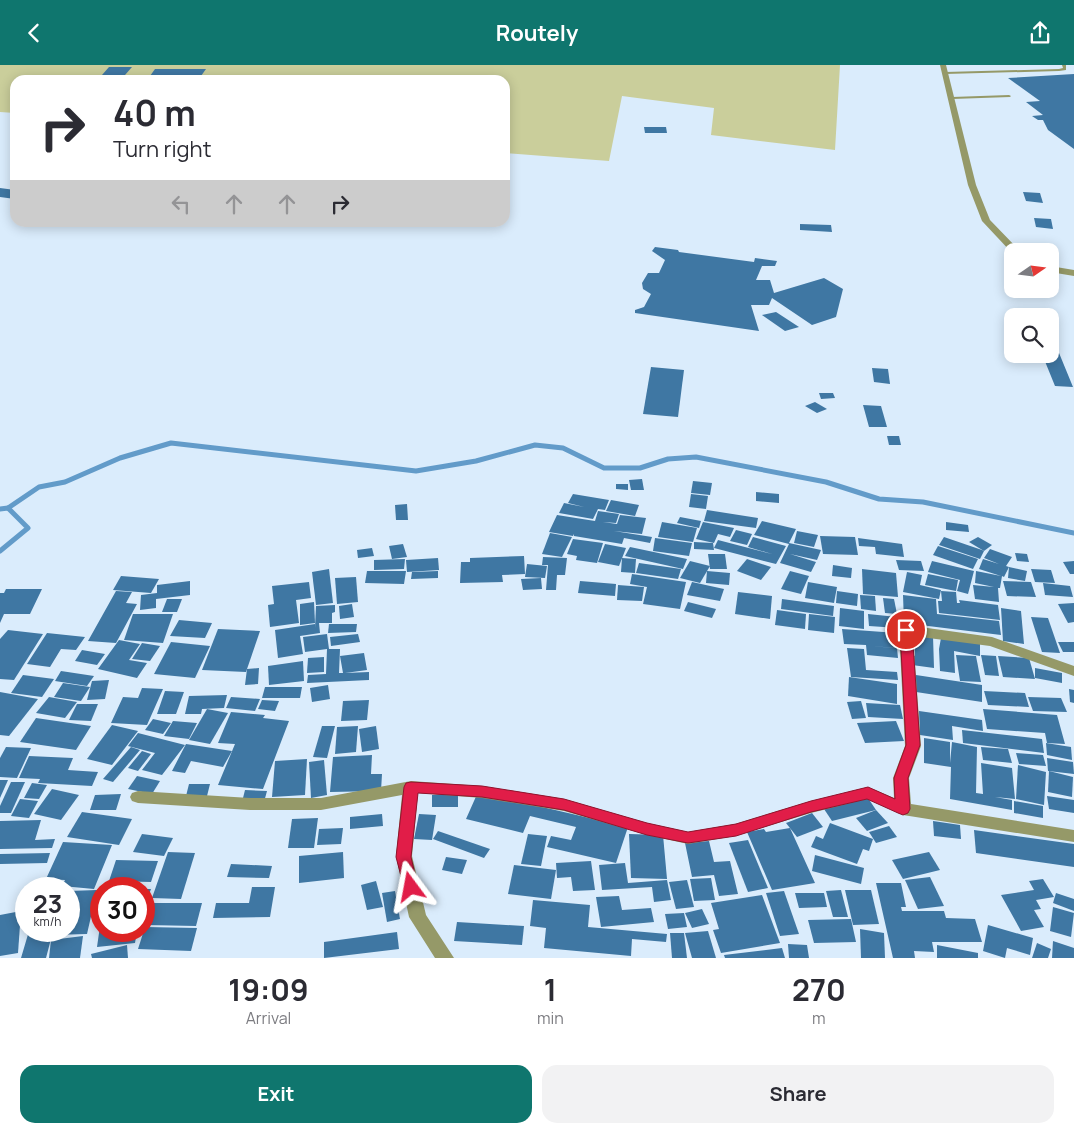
<!DOCTYPE html>
<html lang="en">
<head>
<meta charset="utf-8">
<style>
  body { margin:0; font-family:Manrope,sans-serif; background:#f2f2f3; color:#2b2b33; height:100vh; display:flex; flex-direction:column; font-size:19px; white-space:nowrap }
  * { box-sizing:border-box; margin:0 }
  p { font-size:16px; color:#7c7c81 }
  .icon { flex:none; width:28px; height:28px; fill:none; stroke:currentColor; stroke-width:2; stroke-linecap:round; stroke-linejoin:round }
  .map { position:relative; height:893px; overflow:hidden }
  .drawer { display:flex; flex-direction:column; background:#fff; flex:1 }
  .drawer>* { flex:none }
  .top-card { position:absolute; left:10px; top:10px; width:500px; height:152px; border-radius:15px; box-shadow:0 2px 12px #0003; background:#fff; color:#2b2b33; overflow:hidden }
  .needle { width:32px; rotate:76deg }
  .fabs { position:absolute; left:1004px; top:178px; display:grid; gap:10px }
  .fabs a { display:grid; place-items:center; width:55px; height:55px; border-radius:10px; background:#fff; box-shadow:0 2px 12px #0003; font-size:25px }
  .speed { position:absolute; left:15px; top:812px; display:flex; gap:10px; font-size:25px; font-weight:700; text-align:center }
  .speed>* { display:grid; place-content:center; width:65px; height:65px; border-radius:50%; background:#fff; box-shadow:0 2px 12px #0003; line-height:1 }
  .speed small { font-size:12px; font-weight:400 }
  .speed .limit { border:8px solid #d22; background:#fff; color:#111 }
  .pin { position:absolute; display:grid; place-items:center; width:42px; height:42px; color:#fff; margin:-21px; border:2px solid #fff; border-radius:50%; box-shadow:0 1px 5px #0007 }
  .me { position:absolute; width:55px; margin:-28px; rotate:347deg; stroke-linejoin:round; filter:drop-shadow(0 0 4px #0008) }
  .turn { display:flex; align-items:center; gap:18px; height:105px; padding:0 20px; font-size:22px }
  .turn .icon { width:65px; height:65px; stroke-width:2.5 }
  .turn b { display:block; font-size:35px; line-height:42px }
  .lanes { display:flex; align-items:center; height:48px; padding:0 20px; background:#0003; justify-content:center; gap:25px; direction:ltr }
  .lanes .off { opacity:.35 }
  .eta { display:flex; justify-content:space-evenly; align-items:center; height:85px; text-align:center }
  .eta b { font-size:30px; font-weight:700; line-height:35px }
  .button { display:flex; gap:10px; margin-top:auto; padding:10px 20px }
  .button a { flex:1; height:58px; border-radius:15px; background:#0f766e; color:#fff; font-size:20px; font-weight:700; line-height:58px; text-align:center }
  .button a+a { background:#f2f2f3; color:#2b2b33 }
  header { display:flex; justify-content:space-between; align-items:center; height:65px; padding:0 20px; background:#0f766e; color:#fff; font-size:22px; font-weight:700 }
  .map>svg:first-child { display:block }
</style>
</head>
<body>
<header><svg class="icon" aria-label="back" viewBox="0 0 24 24"><path d="M15 5l-7 7 7 7"/></svg>Routely<svg class="icon" aria-label="share" viewBox="0 0 24 24"><path d="M12 15V3M7 8l5-5 5 5M5 13v7h14v-7"/></svg></header>
<div class="map">
<svg width="1074" height="893" viewBox="0 0 1074 893">
  <rect width="100%" height="100%" fill="#daecfc"/>
  <polygon fill="#cace9b" points="0,0 840,0 835,85 711,70 714,43 622,31 609,96 505,88 505,15 15,15 15,48 0,47"/>
  <g fill="none" stroke-linecap="round" stroke-linejoin="round">
    <g stroke="#629bc9" stroke-width="5">
      <polyline points="8,443 39,422 65,417 120,393 171,378 416,406 476,396 535,380 563,383 604,403 640,403 668,394 696,392 826,417 879,434 923,437 1074,468"/>
      <polyline points="0,444 8,443 28,463 0,486"/>
    </g>
  </g>
  <g fill="#3f77a3">
    <polygon points="109,2 132,2 125,10 102,10"/>
    <polygon points="155,4 206,4 201,11 150,11"/>
    <polygon points="1074,9 1074,84 1048,65 1043,55 1038,55 1032,51 1043,50 1026,37 1040,36 1008,13"/>
    <polygon points="100,10 102,10 119,12 114,15 94,14"/>
    <polygon points="644,62 666,62 667,68 645,68"/>
    <polygon points="0,123 15,125 15,134 0,132"/>
    <polygon points="1023,127 1040,128 1043,138 1026,136"/>
    <polygon points="1034,153 1051,154 1053,164 1036,162"/>
    <polygon points="800,159 831,160 832,167 800,165"/>
    <polygon points="655,182 678,185 679,187 754,197 755,193 777,196 775,201 762,201 756,215 770,215 774,228 824,213 843,224 836,252 812,260 772,233 769,240 751,240 759,266 635,248 635,245 644,242 651,229 643,224 642,218 648,208 659,208 665,195 652,186"/>
    <polygon points="776,247 799,262 785,266 762,250"/>
    <polygon points="1026,247 1043,248 1044,251 1028,251"/>
    <polygon points="1050,266 1073,322 1055,321 1042,289 1050,289"/>
    <polygon points="651,302 684,305 678,352 643,349"/>
    <polygon points="872,303 888,304 890,319 874,317"/>
    <polygon points="819,328 833,328 835,333 821,334"/>
    <polygon points="815,337 827,344 817,348 805,341"/>
    <polygon points="863,340 881,341 887,362 869,362"/>
    <polygon points="887,371 899,371 901,380 889,380"/>
    <polygon points="642,414 644,425 631,425 629,415"/>
    <polygon points="693,416 712,418 710,430 691,428"/>
    <polygon points="616,419 628,419 628,425 616,424"/>
    <polygon points="756,427 779,429 779,438 756,436"/>
    <polygon points="573,429 609,435 605,445 598,444 593,454 559,448 564,438 584,442 568,438"/>
    <polygon points="691,429 708,431 706,444 689,442"/>
    <polygon points="611,435 639,440 635,451 606,446"/>
    <polygon points="407,439 408,455 396,455 395,440"/>
    <polygon points="707,445 758,453 756,463 704,456"/>
    <polygon points="598,446 619,449 616,458 603,457 617,459 620,450 646,453 642,469 614,466 652,472 650,478 624,473 622,479 574,471 574,469 573,471 549,467 557,450 595,456"/>
    <polygon points="680,452 701,456 699,463 677,458"/>
    <polygon points="762,456 796,464 789,478 821,485 817,495 790,489 816,497 811,507 780,498 789,479 754,470"/>
    <polygon points="662,457 697,463 693,477 658,472"/>
    <polygon points="703,457 734,463 730,472 718,469 714,478 696,474"/>
    <polygon points="946,457 968,460 969,467 946,465"/>
    <polygon points="736,465 752,469 747,480 730,476"/>
    <polygon points="797,466 818,470 814,482 794,478"/>
    <polygon points="550,468 572,472 562,492 542,489"/>
    <polygon points="820,471 855,472 858,490 823,489"/>
    <polygon points="753,472 786,481 776,499 714,483 718,475 772,489 748,482"/>
    <polygon points="944,472 982,485 984,486 980,494 939,480"/>
    <polygon points="978,472 992,480 984,486 969,477"/>
    <polygon points="655,473 692,478 689,491 653,486"/>
    <polygon points="858,473 902,479 904,492 876,489 875,482 859,481"/>
    <polygon points="573,474 603,478 597,498 576,495 577,491 567,489"/>
    <polygon points="694,477 713,478 714,485 694,484"/>
    <polygon points="403,479 407,492 392,494 389,481"/>
    <polygon points="605,479 626,483 619,501 598,497"/>
    <polygon points="938,481 978,494 973,504 933,490"/>
    <polygon points="630,482 687,494 683,504 625,491"/>
    <polygon points="372,483 374,491 358,493 357,485"/>
    <polygon points="990,484 1012,492 1006,501 1009,502 1004,512 1002,511 1000,523 998,523 999,537 975,534 973,520 994,522 975,518 976,506 1001,511 979,504 983,494 999,499 984,493"/>
    <polygon points="1015,488 1027,489 1029,497 1017,496"/>
    <polygon points="708,489 725,489 727,504 710,504"/>
    <polygon points="524,491 525,509 502,510 503,517 460,518 461,497 470,497 470,493"/>
    <polygon points="543,492 567,493 565,510 557,510 556,525 546,525 548,500 542,500"/>
    <polygon points="438,493 439,505 407,507 406,495"/>
    <polygon points="622,493 636,494 635,508 621,507"/>
    <polygon points="405,494 404,504 374,505 374,495"/>
    <polygon points="747,494 771,502 761,515 737,506"/>
    <polygon points="896,495 921,496 924,506 899,505"/>
    <polygon points="690,496 710,501 700,518 680,513"/>
    <polygon points="932,496 974,506 968,529 957,526 960,515 928,507"/>
    <polygon points="1074,496 1074,509 1070,509 1063,497"/>
    <polygon points="639,498 681,504 678,514 636,508"/>
    <polygon points="527,499 547,501 545,513 525,512"/>
    <polygon points="833,500 852,503 851,513 832,511"/>
    <polygon points="1009,502 1027,506 1025,516 1008,513"/>
    <polygon points="329,504 333,538 316,540 312,507"/>
    <polygon points="862,504 896,508 898,532 863,529"/>
    <polygon points="1031,504 1051,505 1055,518 1035,517"/>
    <polygon points="367,506 406,506 404,519 365,518"/>
    <polygon points="438,506 438,513 411,514 412,507"/>
    <polygon points="707,506 730,508 729,520 706,518"/>
    <polygon points="790,506 809,511 801,529 781,524"/>
    <polygon points="907,507 922,510 920,520 941,525 939,534 903,527"/>
    <polygon points="632,509 686,517 680,544 643,539 647,522 630,519"/>
    <polygon points="928,509 958,515 956,526 925,520"/>
    <polygon points="121,511 159,514 151,528 113,525"/>
    <polygon points="356,512 358,537 337,539 335,513"/>
    <polygon points="541,513 542,524 523,525 521,514"/>
    <polygon points="190,516 190,530 156,534 156,543 140,545 141,530 157,528 157,520"/>
    <polygon points="580,516 616,519 615,531 578,528"/>
    <polygon points="1003,516 1031,517 1036,532 1007,531"/>
    <polygon points="309,517 311,533 296,535 299,558 270,562 268,540 274,539 272,521"/>
    <polygon points="692,517 724,524 720,536 687,530"/>
    <polygon points="808,517 837,522 834,538 805,533"/>
    <polygon points="1043,518 1070,521 1073,532 1045,530"/>
    <polygon points="618,520 644,522 642,536 617,535"/>
    <polygon points="6,524 42,524 30,549 4,549 0,558 0,528 4,528"/>
    <polygon points="116,526 132,527 126,538 137,539 116,578 88,576"/>
    <polygon points="837,526 858,529 857,541 836,538"/>
    <polygon points="941,526 956,527 957,538 960,538 959,535 998,540 1000,555 939,548 938,536 942,536"/>
    <polygon points="738,527 772,531 770,554 735,549"/>
    <polygon points="860,530 875,531 876,546 861,544"/>
    <polygon points="903,530 936,534 937,549 999,556 1001,570 904,558"/>
    <polygon points="883,533 894,534 897,549 885,548"/>
    <polygon points="167,534 182,534 177,547 162,547"/>
    <polygon points="782,534 834,541 833,551 781,544"/>
    <polygon points="314,537 315,558 300,560 300,539"/>
    <polygon points="688,537 716,544 712,553 684,546"/>
    <polygon points="1074,538 1074,557 1068,558 1058,539"/>
    <polygon points="352,539 354,552 340,554 339,541"/>
    <polygon points="335,540 335,547 332,548 332,558 319,558 320,568 300,571 303,589 278,593 275,565 315,559 315,563 316,541"/>
    <polygon points="840,543 864,546 864,564 839,561"/>
    <polygon points="1001,543 1021,546 1024,579 1003,576"/>
    <polygon points="777,545 806,549 805,564 775,560"/>
    <polygon points="133,549 173,549 163,578 124,575"/>
    <polygon points="809,549 835,552 834,568 808,565"/>
    <polygon points="868,549 897,552 898,563 869,561"/>
    <polygon points="1031,552 1048,553 1060,588 1042,587"/>
    <polygon points="179,555 212,558 205,573 170,571"/>
    <polygon points="329,559 357,559 356,567 328,568"/>
    <polygon points="218,564 260,566 246,607 202,605"/>
    <polygon points="842,564 897,568 899,583 868,581 897,583 898,593 867,590 866,580 844,579"/>
    <polygon points="8,565 43,569 14,615 0,614 0,574"/>
    <polygon points="47,568 85,572 76,585 61,584 50,602 27,599"/>
    <polygon points="327,569 329,584 340,584 339,608 343,608 340,591 364,588 367,605 345,608 369,607 369,615 307,618 308,610 326,609 327,584 305,587 303,572"/>
    <polygon points="358,569 360,577 331,581 330,572"/>
    <polygon points="914,569 933,571 934,603 912,600 912,590 915,591"/>
    <polygon points="941,573 980,579 980,591 954,586 955,608 940,606 939,584"/>
    <polygon points="119,575 140,579 129,595 147,598 137,613 98,604"/>
    <polygon points="171,577 210,581 195,613 154,609"/>
    <polygon points="1058,577 1074,577 1074,587 1063,587"/>
    <polygon points="142,578 160,581 150,596 132,594"/>
    <polygon points="847,583 864,584 866,605 897,607 898,615 851,612"/>
    <polygon points="82,585 105,589 97,600 75,596"/>
    <polygon points="956,590 976,591 981,617 960,616"/>
    <polygon points="981,590 996,591 999,611 985,610"/>
    <polygon points="998,591 1029,593 1035,614 1003,612"/>
    <polygon points="324,592 324,607 307,608 308,593"/>
    <polygon points="303,596 304,616 269,620 268,601"/>
    <polygon points="259,603 258,619 245,620 247,604"/>
    <polygon points="1035,603 1062,608 1062,618 1035,613"/>
    <polygon points="61,606 94,611 87,621 55,616"/>
    <polygon points="23,610 54,614 42,632 11,628"/>
    <polygon points="916,610 982,620 982,637 916,627"/>
    <polygon points="849,612 897,619 897,639 848,631"/>
    <polygon points="109,615 105,634 87,635 92,616"/>
    <polygon points="63,618 90,622 81,636 54,632"/>
    <polygon points="328,620 330,634 312,637 310,623"/>
    <polygon points="265,622 302,622 300,633 262,633"/>
    <polygon points="142,623 163,624 147,660 111,658 123,632 138,633"/>
    <polygon points="1069,624 1074,625 1074,638 1070,637"/>
    <polygon points="165,626 184,627 176,649 157,649"/>
    <polygon points="984,626 1025,628 1029,642 988,640"/>
    <polygon points="0,627 38,634 9,671 0,670"/>
    <polygon points="227,630 224,643 202,644 201,649 185,649 189,631"/>
    <polygon points="49,632 77,637 65,653 36,648"/>
    <polygon points="231,632 260,634 255,646 226,643"/>
    <polygon points="1028,632 1061,633 1067,647 1033,646"/>
    <polygon points="262,635 279,636 275,646 258,644"/>
    <polygon points="369,635 367,655 341,656 343,636"/>
    <polygon points="861,636 866,653 852,654 847,637"/>
    <polygon points="866,638 900,640 903,654 868,652"/>
    <polygon points="77,639 98,639 91,656 69,655"/>
    <polygon points="207,644 228,648 210,679 189,675"/>
    <polygon points="983,644 1057,650 1065,679 1047,678 1045,668 987,664"/>
    <polygon points="919,646 982,655 983,666 952,661 953,675 920,670"/>
    <polygon points="231,647 265,650 263,653 289,656 263,724 218,720 235,679 218,678"/>
    <polygon points="36,653 91,661 76,685 20,677"/>
    <polygon points="153,654 171,658 163,669 145,665"/>
    <polygon points="173,656 197,658 189,674 164,671"/>
    <polygon points="896,656 904,676 865,678 857,658"/>
    <polygon points="112,660 138,666 112,700 87,694"/>
    <polygon points="322,661 335,661 327,693 313,692"/>
    <polygon points="358,661 356,687 335,689 337,662"/>
    <polygon points="376,661 379,684 362,687 359,664"/>
    <polygon points="962,665 1042,674 1044,688 963,678"/>
    <polygon points="138,668 185,680 162,710 142,705 155,688 128,681"/>
    <polygon points="924,673 950,677 950,698 952,677 977,682 976,728 983,729 981,698 1012,703 1015,734 995,732 1012,735 1012,745 950,734 951,702 924,698"/>
    <polygon points="1046,678 1071,682 1072,695 1047,690"/>
    <polygon points="186,679 232,686 223,702 191,696 185,708 172,706"/>
    <polygon points="6,682 31,683 17,713 0,712 0,693"/>
    <polygon points="131,682 140,685 113,717 103,714"/>
    <polygon points="981,682 1008,684 1012,698 983,695"/>
    <polygon points="142,686 151,689 138,706 128,703"/>
    <polygon points="1016,688 1043,690 1046,701 1019,699"/>
    <polygon points="372,690 371,709 382,709 381,726 330,727 333,692"/>
    <polygon points="29,691 73,693 68,705 98,707 92,721 38,718 40,714 19,713"/>
    <polygon points="1047,693 1073,697 1074,709 1048,706"/>
    <polygon points="307,694 305,730 272,732 275,696"/>
    <polygon points="324,695 327,730 311,733 309,697"/>
    <polygon points="1018,700 1046,707 1044,740 1016,734"/>
    <polygon points="1049,706 1073,712 1072,732 1048,727"/>
    <polygon points="137,711 160,716 152,729 128,724"/>
    <polygon points="0,715 8,715 0,733"/>
    <polygon points="11,717 25,717 11,748 0,748 0,741"/>
    <polygon points="32,718 47,720 39,734 24,733"/>
    <polygon points="189,719 210,719 207,731 186,731"/>
    <polygon points="52,724 79,730 61,755 34,749"/>
    <polygon points="245,725 267,726 264,737 242,737"/>
    <polygon points="478,727 628,762 616,798 547,782 551,771 571,775 576,762 530,751 523,768 466,754"/>
    <polygon points="121,729 116,745 90,745 95,730"/>
    <polygon points="458,729 458,742 432,742 432,730"/>
    <polygon points="1047,731 1074,735 1074,748 1049,744"/>
    <polygon points="868,733 876,745 832,756 824,744"/>
    <polygon points="20,734 38,736 29,753 11,751"/>
    <polygon points="1014,736 1043,741 1043,753 1014,748"/>
    <polygon points="876,745 888,758 867,766 856,753"/>
    <polygon points="82,747 132,754 119,780 67,772"/>
    <polygon points="812,748 823,762 797,772 786,758"/>
    <polygon points="382,749 383,761 350,764 350,752"/>
    <polygon points="419,749 436,750 432,775 414,774"/>
    <polygon points="318,753 314,783 288,783 292,754"/>
    <polygon points="41,755 35,775 55,774 52,783 0,784 0,756"/>
    <polygon points="933,756 960,760 961,774 934,771"/>
    <polygon points="830,758 873,774 869,786 863,784 857,799 811,782 816,771 823,774"/>
    <polygon points="889,761 897,772 876,778 869,767"/>
    <polygon points="343,763 341,779 317,780 319,764"/>
    <polygon points="790,763 815,818 772,825 747,767 764,764 766,767"/>
    <polygon points="974,765 1074,779 1074,802 976,788"/>
    <polygon points="438,766 490,784 484,793 433,774"/>
    <polygon points="142,769 173,773 164,791 133,787"/>
    <polygon points="528,769 547,771 541,801 521,799"/>
    <polygon points="629,769 663,770 667,814 631,813"/>
    <polygon points="748,775 768,823 748,827 729,778"/>
    <polygon points="709,776 714,797 730,796 738,829 719,831 714,810 692,812 685,778"/>
    <polygon points="63,777 112,780 94,824 62,821 65,815 46,814"/>
    <polygon points="168,787 195,788 181,834 152,833"/>
    <polygon points="343,787 344,813 299,818 299,791"/>
    <polygon points="929,787 940,805 903,814 892,795"/>
    <polygon points="50,788 47,798 0,799 0,789"/>
    <polygon points="815,790 864,803 861,819 812,806"/>
    <polygon points="446,792 467,795 462,809 442,805"/>
    <polygon points="116,795 158,796 151,817 109,816"/>
    <polygon points="591,796 595,825 573,826 571,812 557,813 556,798"/>
    <polygon points="625,798 628,818 667,815 671,835 654,837 652,822 602,825 599,800"/>
    <polygon points="231,799 272,801 269,813 227,812"/>
    <polygon points="514,800 556,805 551,834 508,829"/>
    <polygon points="930,812 944,841 918,844 905,815"/>
    <polygon points="711,813 715,835 694,836 690,814"/>
    <polygon points="1043,814 1054,832 1036,835 1041,844 1034,845 1044,862 1021,866 1001,830 1034,825 1029,816"/>
    <polygon points="687,815 694,842 676,844 669,817"/>
    <polygon points="376,816 383,842 367,845 361,820"/>
    <polygon points="876,818 901,818 906,842 901,842 902,846 944,846 946,853 975,854 982,877 932,877 934,887 914,886 915,893 893,893"/>
    <polygon points="252,822 275,822 270,852 213,853 216,838 249,838"/>
    <polygon points="144,824 151,824 144,842"/>
    <polygon points="97,825 87,869 52,870 46,893 21,893 29,866 69,866 69,826"/>
    <polygon points="841,825 848,852 833,852 826,826"/>
    <polygon points="845,825 871,825 879,859 853,860"/>
    <polygon points="395,826 400,854 387,857 382,828"/>
    <polygon points="784,826 799,869 780,871 766,828"/>
    <polygon points="795,828 824,828 827,842 799,843"/>
    <polygon points="1056,828 1074,834 1074,846 1053,838"/>
    <polygon points="762,830 780,878 721,888 713,865 719,864 711,838"/>
    <polygon points="619,831 622,845 651,843 654,857 601,862 596,832"/>
    <polygon points="533,835 590,840 588,862 667,869 666,877 632,874 631,891 544,883 546,863 530,861"/>
    <polygon points="152,838 202,838 196,861 146,860"/>
    <polygon points="1053,842 1074,848 1071,872 1050,866"/>
    <polygon points="702,844 709,859 692,863 685,848"/>
    <polygon points="21,846 18,888 0,891 0,850"/>
    <polygon points="684,848 687,862 668,864 665,849"/>
    <polygon points="851,854 856,877 814,878 808,855"/>
    <polygon points="457,857 524,861 522,880 454,876"/>
    <polygon points="988,860 1033,873 1030,890 1007,883 1005,893 983,886"/>
    <polygon points="100,861 101,866 137,866 135,878 97,882"/>
    <polygon points="145,862 197,863 191,886 138,884"/>
    <polygon points="860,864 884,868 885,893 861,893"/>
    <polygon points="708,866 716,893 692,893 685,868"/>
    <polygon points="397,867 399,884 324,893 324,877"/>
    <polygon points="670,868 684,868 687,893 672,893"/>
    <polygon points="83,871 80,893 49,893 51,875"/>
    <polygon points="1053,876 1074,883 1074,893 1052,893"/>
    <polygon points="1037,878 1051,884 1048,893 1032,893"/>
    <polygon points="788,879 807,880 809,893 789,893"/>
    <polygon points="127,880 128,893 92,893 91,889"/>
    <polygon points="937,880 978,888 978,893 937,893"/>
    <polygon points="782,883 785,893 725,893 724,890"/>
  </g>
  <g fill="none" stroke-linecap="round" stroke-linejoin="round">
    <g fill="#959968" fill-rule="evenodd">
      <polygon points="1062,0 1066,0 1066,5 1059,6 945,9 943,8 945,7 1059,4 1063,3"/>
      <polygon points="1009,30 1011,31 1010,32 952,34 950,33 952,32"/>
    </g>
    <g fill="#959968" fill-rule="evenodd">
      <polygon points="940,0 946,0 976,120 990,155 1020,186 1012,188 982,156 968,120"/>
      <polygon points="1050,201 1074,205 1074,211 1050,207"/>
      <polygon points="906,560 992,572 1074,601 1074,611 990,581 913,571 921,681 909,713 911,739 1074,765 1074,777 903,750 867,734 811,748 735,771 688,779 647,770 564,746 482,733 418,728 412,791 426,850 454,893 435,893 409,852 396,791 402,730 321,745 250,745 138,738 132,736 130,732 132,728 138,726 250,733 321,733 411,716 482,721 564,734 647,758 688,767 735,759 811,736 868,722 894,733 893,713 905,681 899,565 901,562"/>
    </g>
  </g>
  <polygon fill="#e11d48" stroke="#92132f" points="906,561 912,565 920,680 908,713 910,744 908,748 903,750 898,748 867,734 811,747 736,771 688,778 647,770 564,745 482,732 418,728 411,792 418,822 416,826 411,828 405,826 396,792 404,722 406,718 411,717 482,721 564,734 647,758 688,767 736,759 811,736 868,722 895,734 894,713 906,680 900,565"/>
</svg>
<div class="fabs">
<a><svg class="needle" viewBox="-14 -14 28 28"><path d="M0-13l5 13h-10z" fill="#e53935"/><path d="M0 13l5-13h-10z" fill="#7c7c81"/></svg></a>
<a><svg class="icon" aria-label="search" viewBox="0 0 24 24"><circle cx="10" cy="10" r="6"/><path d="M15 15l6 6"/></svg></a>
</div>
<div class="speed"><div>23<small>km/h</small></div><div class="limit">30</div></div>
<div class="pin" style="left:906px;top:565px;background:#d93025"><svg class="icon" aria-label="arrive" viewBox="0 0 24 24"><path d="M6 21V4h12l-3 4 3 4H6"/></svg></div>
<svg class="me" style="left:411px;top:822px" viewBox="-20 -20 40 40"><path d="M0-17L14 15 0 8-14 15z" fill="#e11d48" stroke="#fff" stroke-width="4"/></svg>
<div class="top-card">
<div class="turn"><svg class="icon" aria-label="right" viewBox="0 0 24 24"><path d="M7 20v-9h11M14 6l5 5-5 5"/></svg><div><b>40 m</b>Turn right</div></div>
<div class="lanes"><svg class="icon off" aria-label="left" viewBox="0 0 24 24"><path d="M17 20v-9H6M10 6l-5 5 5 5"/></svg><svg class="icon off" aria-label="ahead" viewBox="0 0 24 24"><path d="M12 20V5M6 11l6-6 6 6"/></svg><svg class="icon off" aria-label="ahead" viewBox="0 0 24 24"><path d="M12 20V5M6 11l6-6 6 6"/></svg><svg class="icon" aria-label="right" viewBox="0 0 24 24"><path d="M7 20v-9h11M14 6l5 5-5 5"/></svg></div>
</div>
</div>
<section class="drawer">
<div class="eta">
<div><b>19:09</b><p>Arrival</p></div>
<div><b>1</b><p>min</p></div>
<div><b>270</b><p>m</p></div>
</div>
<div class="button"><a>Exit</a><a>Share</a></div>
</section>
</body>
</html>
